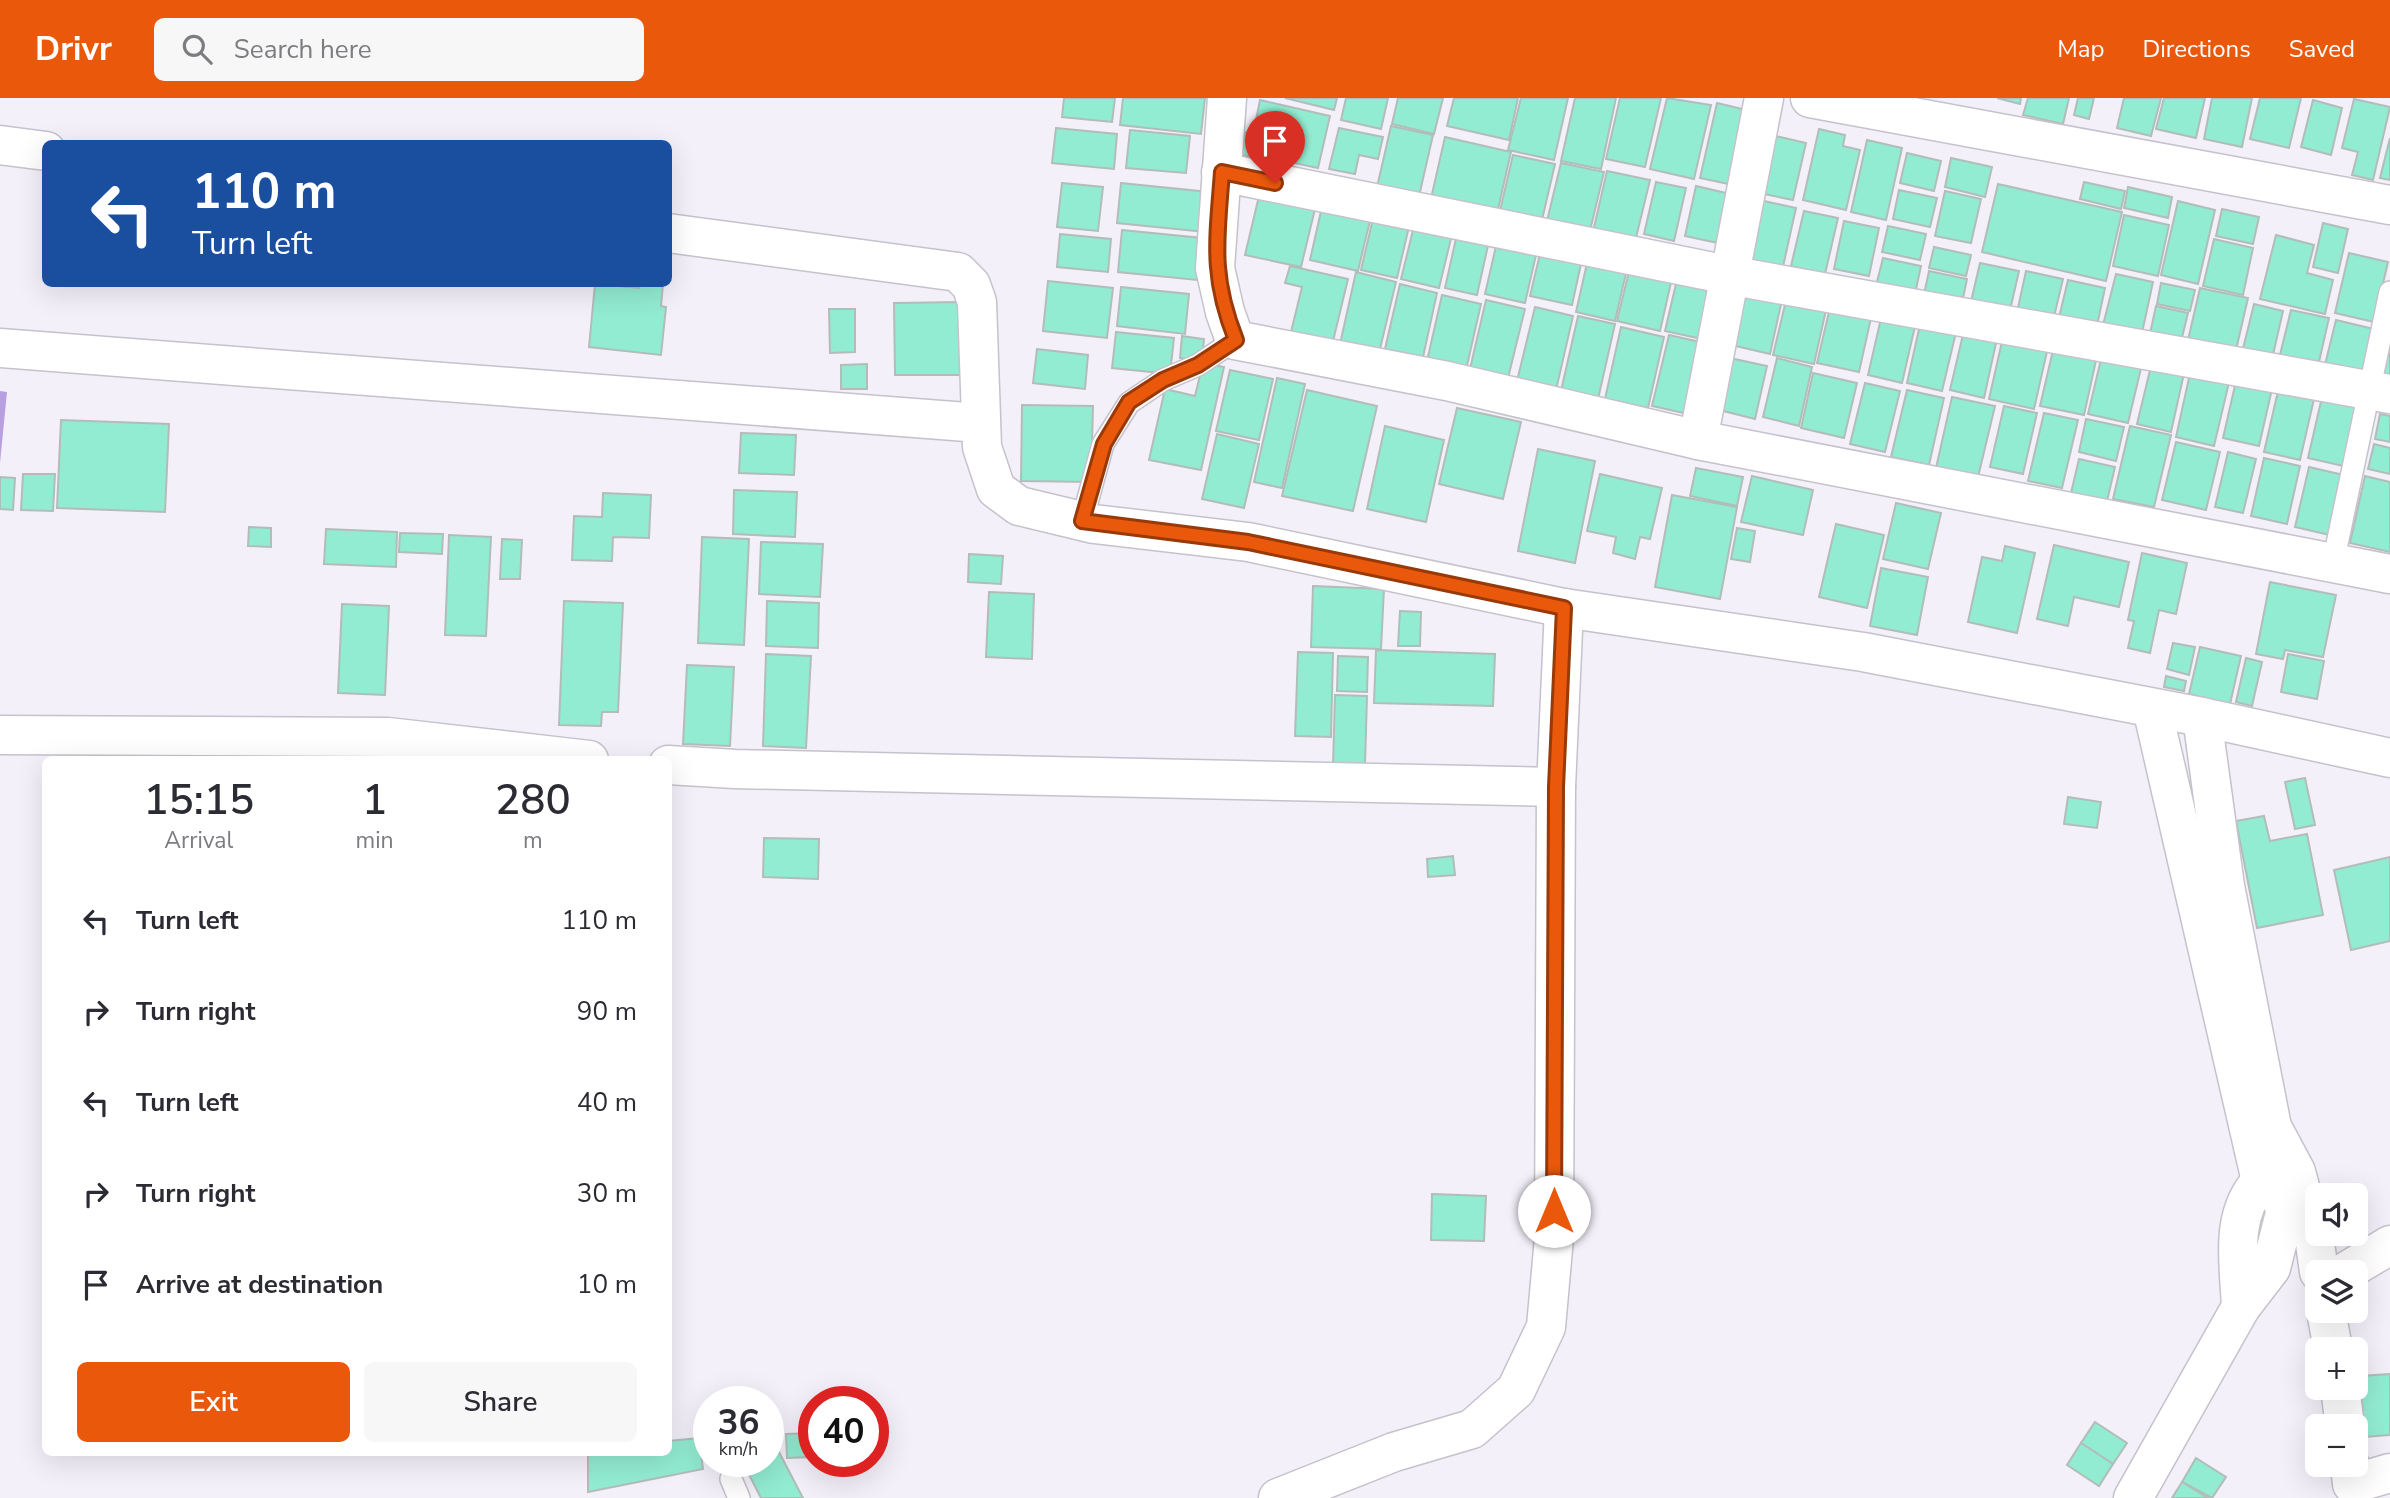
<!DOCTYPE html>
<html lang="en">
<head>
<meta charset="utf-8">
<style>
  body { margin:0; font-family:"Nunito Sans",sans-serif; background:#f7f7f7; color:#2b2b33; height:100vh; display:flex; flex-direction:column; font-size:26px; white-space:nowrap }
  * { box-sizing:border-box; margin:0 }
  p { font-size:23px; color:#7c7c81 }
  .icon { flex:none; width:38px; height:38px; fill:none; stroke:currentColor; stroke-width:2; stroke-linecap:round; stroke-linejoin:round }
  .map { position:relative; flex:1; overflow:hidden }
  .side { position:absolute; left:42px; top:658px; width:630px; height:700px; display:flex; flex-direction:column; background:#fff; border-radius:10px; box-shadow:0 7px 28px #0002 }
  .side>* { flex:none }
  .guide { position:absolute; left:42px; top:42px; width:630px; height:147px; border-radius:10px; box-shadow:0 7px 28px #0002; background:#1a4fa0; color:#fff; overflow:hidden }
  .tools { position:absolute; left:2305px; top:1085px; display:grid; gap:14px }
  .tools a { display:grid; place-items:center; width:63px; height:63px; border-radius:10px; background:#fff; box-shadow:0 7px 28px #0002; font-size:35px }
  .speed { position:absolute; left:693px; top:1288px; display:flex; gap:14px; font-size:35px; font-weight:700; text-align:center }
  .speed>* { display:grid; place-content:center; width:91px; height:91px; border-radius:50%; background:#fff; box-shadow:0 7px 28px #0002; line-height:1 }
  .speed small { font-size:18px; font-weight:400 }
  .speed .limit { border:10px solid #d22; background:#fff; color:#111 }
  .pin { position:absolute; display:grid; place-items:center; width:60px; height:60px; color:#fff; margin:-72px -30px; border-radius:50% 50% 50% 0; rotate:-45deg; box-shadow:0 0 7px #0007 }
  .pin .icon { rotate:45deg }
  .me { position:absolute; width:77px; margin:-38px; rotate:0deg; stroke-linejoin:round; filter:drop-shadow(0 0 5px #0008) }
  .turn { display:flex; align-items:center; gap:24px; height:147px; padding:0 35px; font-size:32px }
  .turn .icon { width:91px; height:91px; stroke-width:2.5 }
  .turn b { display:block; font-size:49px; line-height:60px }
  .eta { display:flex; justify-content:space-evenly; align-items:center; height:119px; text-align:center }
  .eta b { font-size:42px; font-weight:600; line-height:49px }
  .primary-button { display:flex; gap:14px; margin-top:auto; padding:14px 35px }
  .primary-button a { flex:1; height:80px; border-radius:10px; background:#ea580c; color:#fff; font-size:28px; font-weight:600; line-height:80px; text-align:center }
  .primary-button a+a { background:#f7f7f7; color:#2b2b33 }
  ul { padding:0; list-style:none }
  li { display:flex; align-items:center; gap:21px; height:91px; padding:0 35px }
  li div { flex:1 }
  li b { display:block; font-size:26px }
  li em { font-style:normal }
  header { display:flex; align-items:center; gap:42px; box-sizing:border-box; height:98px; padding:0 35px; background:#ea580c; color:#fff }
  header strong { font-size:33px }
  nav { display:flex; gap:38px; margin-inline-start:auto; font-size:24px }
  .search { width:490px; height:63px; background:#f7f7f7; display:flex; align-items:center; gap:18px; box-sizing:border-box; padding:0 24px; border-radius:10px; color:#7c7c81; font-size:26px }
  .map>svg:first-child { display:block }
</style>
</head>
<body>
<header>
<strong>Drivr</strong>
<div class="search"><svg class="icon" aria-label="search" viewBox="0 0 24 24"><circle cx="10" cy="10" r="6"/><path d="M15 15l6 6"/></svg>Search here</div>
<nav><a>Map</a><a>Directions</a><a>Saved</a></nav>
</header>
<div class="map">
<svg width="2390" height="1400" viewBox="0 0 2390 1400">
  <rect width="100%" height="100%" fill="#f4f0fa"/>
  <polygon fill="#b89fdf" points="0,293 7,294 0,365"/>
  <g fill="#92ecd1" stroke="#b2bdb9" stroke-width="2">
    <polygon points="1064,0 1115,0 1112,24 1062,19"/>
    <polygon points="1123,0 1205,0 1201,36 1120,27"/>
    <polygon points="1285,0 1337,0 1334,12"/>
    <polygon points="1346,0 1388,0 1381,31 1341,22"/>
    <polygon points="1398,0 1443,0 1434,36 1392,26"/>
    <polygon points="1454,0 1518,0 1509,42 1447,28"/>
    <polygon points="1521,0 1568,0 1554,62 1508,52"/>
    <polygon points="1575,0 1616,0 1601,71 1561,63"/>
    <polygon points="1620,0 1661,0 1645,69 1606,61"/>
    <polygon points="1667,0 1711,7 1694,81 1650,71"/>
    <polygon points="1997,0 2021,0 2020,6"/>
    <polygon points="2028,0 2069,0 2063,26 2023,17"/>
    <polygon points="2078,0 2094,0 2089,21 2074,17"/>
    <polygon points="2124,0 2161,0 2151,38 2117,30"/>
    <polygon points="2164,0 2205,0 2196,40 2156,31"/>
    <polygon points="2212,0 2252,0 2242,49 2204,41"/>
    <polygon points="2260,0 2301,0 2289,50 2250,41"/>
    <polygon points="2354,1 2390,9 2373,82 2352,77 2358,54 2342,50"/>
    <polygon points="1260,2 1330,18 1318,70 1280,62 1285,39 1254,32"/>
    <polygon points="2313,2 2342,10 2331,57 2301,49"/>
    <polygon points="1717,5 1755,14 1738,88 1700,80"/>
    <polygon points="1391,28 1433,37 1417,107 1375,98"/>
    <polygon points="1056,30 1117,36 1114,71 1052,65"/>
    <polygon points="1339,30 1383,39 1378,61 1359,57 1355,76 1329,71"/>
    <polygon points="1819,31 1845,37 1843,48 1860,52 1846,112 1803,102"/>
    <polygon points="1130,32 1190,38 1186,75 1126,70"/>
    <polygon points="1244,34 1281,42 1273,79 1253,74 1257,60 1239,56"/>
    <polygon points="1767,36 1806,45 1793,102 1754,94"/>
    <polygon points="1445,39 1511,54 1496,120 1430,105"/>
    <polygon points="2390,40 2390,82 2380,80"/>
    <polygon points="1867,42 1902,50 1886,122 1851,114"/>
    <polygon points="1907,55 1941,63 1934,93 1900,85"/>
    <polygon points="1513,57 1555,66 1541,126 1499,117"/>
    <polygon points="1951,60 1992,69 1985,99 1945,89"/>
    <polygon points="1561,65 1604,74 1589,137 1546,127"/>
    <polygon points="1607,73 1650,82 1634,148 1592,138"/>
    <polygon points="1656,84 1686,90 1674,143 1644,136"/>
    <polygon points="2084,84 2125,93 2121,111 2080,101"/>
    <polygon points="1062,85 1103,89 1098,133 1057,129"/>
    <polygon points="1121,85 1209,94 1205,134 1117,125"/>
    <polygon points="1998,86 2122,114 2106,183 1982,154"/>
    <polygon points="1696,88 1739,98 1727,147 1685,138"/>
    <polygon points="2128,89 2172,99 2168,120 2124,110"/>
    <polygon points="1899,92 1937,100 1930,129 1893,121"/>
    <polygon points="1945,93 1981,101 1971,145 1935,138"/>
    <polygon points="1259,98 1315,111 1301,169 1245,157"/>
    <polygon points="1324,100 1373,110 1358,173 1310,162"/>
    <polygon points="1755,101 1796,110 1780,182 1748,174"/>
    <polygon points="2178,103 2215,112 2198,186 2161,177"/>
    <polygon points="2222,111 2259,119 2253,146 2216,138"/>
    <polygon points="1375,112 1411,120 1397,180 1361,172"/>
    <polygon points="1804,113 1838,120 1825,176 1791,168"/>
    <polygon points="2124,117 2169,127 2158,178 2113,168"/>
    <polygon points="1416,120 1454,128 1439,190 1401,181"/>
    <polygon points="1844,123 1879,130 1869,178 1834,171"/>
    <polygon points="2323,125 2348,131 2338,175 2313,169"/>
    <polygon points="1459,127 1491,134 1477,197 1445,190"/>
    <polygon points="1888,128 1926,136 1920,162 1882,154"/>
    <polygon points="1122,132 1202,140 1197,182 1118,174"/>
    <polygon points="1499,135 1539,144 1525,205 1485,196"/>
    <polygon points="1060,136 1111,141 1108,174 1057,169"/>
    <polygon points="2276,137 2314,147 2307,175 2333,182 2325,216 2260,201"/>
    <polygon points="2214,141 2253,150 2243,197 2203,188"/>
    <polygon points="1543,143 1584,152 1572,207 1530,198"/>
    <polygon points="1934,149 1971,157 1966,178 1929,170"/>
    <polygon points="1590,152 1629,162 1615,223 1576,214"/>
    <polygon points="2349,155 2388,164 2374,224 2335,215"/>
    <polygon points="1883,160 1921,168 1913,205 1874,196"/>
    <polygon points="1632,161 1674,171 1660,233 1617,223"/>
    <polygon points="1980,165 2019,173 2008,221 1969,212"/>
    <polygon points="1290,168 1348,181 1333,243 1291,234 1302,189 1285,185"/>
    <polygon points="1679,173 1725,183 1711,243 1665,233"/>
    <polygon points="1929,173 1967,181 1961,210 1923,201"/>
    <polygon points="2026,173 2063,181 2052,227 2016,219"/>
    <polygon points="1356,174 1396,184 1379,255 1340,246"/>
    <polygon points="2116,176 2153,184 2140,244 2101,235"/>
    <polygon points="2068,182 2105,190 2095,237 2057,228"/>
    <polygon points="1048,183 1113,190 1107,240 1043,233"/>
    <polygon points="1742,184 1784,193 1770,256 1727,246"/>
    <polygon points="2161,185 2195,192 2190,213 2157,206"/>
    <polygon points="595,186 639,190 640,186 663,186 661,208 666,209 661,257 589,249"/>
    <polygon points="1400,186 1437,195 1423,259 1385,251"/>
    <polygon points="1121,189 1189,196 1185,236 1117,228"/>
    <polygon points="2200,190 2248,200 2233,265 2185,255"/>
    <polygon points="1788,194 1828,203 1814,266 1773,257"/>
    <polygon points="1442,197 1481,206 1466,272 1427,263"/>
    <polygon points="1832,201 1873,211 1859,274 1817,265"/>
    <polygon points="1486,202 1525,211 1507,284 1469,275"/>
    <polygon points="959,204 960,277 895,277 894,205"/>
    <polygon points="2254,206 2283,213 2270,270 2240,263"/>
    <polygon points="2156,208 2188,215 2179,252 2148,245"/>
    <polygon points="1535,209 1573,218 1556,292 1517,283"/>
    <polygon points="829,211 855,211 855,254 830,255"/>
    <polygon points="2291,212 2329,220 2316,277 2277,269"/>
    <polygon points="1882,216 1916,224 1902,285 1868,277"/>
    <polygon points="1578,218 1615,226 1598,301 1561,293"/>
    <polygon points="1921,222 1957,230 1942,293 1907,285"/>
    <polygon points="2336,222 2378,232 2365,289 2322,279"/>
    <polygon points="1965,228 1998,236 1984,300 1950,292"/>
    <polygon points="1621,229 1664,239 1648,310 1605,301"/>
    <polygon points="1116,234 1174,240 1170,276 1112,270"/>
    <polygon points="1669,237 1714,247 1697,318 1652,308"/>
    <polygon points="1182,238 1204,241 1202,263 1180,260"/>
    <polygon points="2003,239 2048,249 2034,311 1989,301"/>
    <polygon points="2390,245 2390,293 2380,291"/>
    <polygon points="2054,248 2097,258 2084,317 2040,308"/>
    <polygon points="1037,251 1088,257 1085,291 1033,285"/>
    <polygon points="2102,257 2142,266 2128,325 2088,316"/>
    <polygon points="1730,260 1767,268 1755,321 1719,312"/>
    <polygon points="1777,260 1812,269 1799,328 1763,319"/>
    <polygon points="2152,264 2185,271 2171,334 2137,326"/>
    <polygon points="1203,265 1224,269 1201,372 1149,362 1165,291 1195,298"/>
    <polygon points="867,266 867,291 841,291 841,267"/>
    <polygon points="2191,271 2230,280 2214,348 2176,339"/>
    <polygon points="1230,272 1273,281 1259,342 1216,333"/>
    <polygon points="1813,275 1857,285 1844,340 1801,330"/>
    <polygon points="1277,280 1305,286 1282,390 1254,384"/>
    <polygon points="2236,283 2272,291 2259,348 2223,340"/>
    <polygon points="1865,285 1900,293 1885,354 1850,346"/>
    <polygon points="1307,292 1377,308 1353,413 1282,398"/>
    <polygon points="1907,292 1944,300 1929,367 1891,359"/>
    <polygon points="2278,293 2314,301 2300,362 2264,354"/>
    <polygon points="1952,299 1995,308 1978,379 1936,370"/>
    <polygon points="2322,299 2362,308 2348,369 2308,360"/>
    <polygon points="1022,307 1093,308 1091,384 1021,383"/>
    <polygon points="2004,308 2037,315 2023,376 1990,369"/>
    <polygon points="1457,310 1521,324 1503,401 1439,386"/>
    <polygon points="2044,315 2078,322 2062,390 2028,383"/>
    <polygon points="2380,316 2390,318 2390,344 2375,341"/>
    <polygon points="2086,321 2124,329 2116,363 2079,354"/>
    <polygon points="61,322 169,326 165,414 57,410"/>
    <polygon points="1385,328 1444,342 1426,424 1367,411"/>
    <polygon points="2130,328 2171,337 2154,409 2113,401"/>
    <polygon points="741,335 796,337 794,377 739,375"/>
    <polygon points="1217,336 1259,346 1244,410 1202,401"/>
    <polygon points="2176,344 2220,354 2206,412 2162,402"/>
    <polygon points="2374,346 2390,350 2390,376 2368,371"/>
    <polygon points="1538,351 1595,363 1575,465 1518,453"/>
    <polygon points="2228,354 2256,361 2243,415 2215,409"/>
    <polygon points="2264,360 2300,368 2287,426 2251,418"/>
    <polygon points="2079,361 2115,369 2107,403 2071,395"/>
    <polygon points="2309,369 2348,378 2334,438 2295,429"/>
    <polygon points="1696,370 1743,379 1737,408 1690,398"/>
    <polygon points="23,376 55,376 53,413 21,412"/>
    <polygon points="1600,376 1662,390 1650,441 1640,439 1635,461 1613,455 1616,439 1587,433"/>
    <polygon points="1752,378 1813,392 1803,437 1741,424"/>
    <polygon points="2365,378 2390,384 2390,454 2350,445"/>
    <polygon points="0,379 15,380 13,412 0,411"/>
    <polygon points="734,392 797,394 795,439 733,436"/>
    <polygon points="603,395 651,397 649,440 613,439 612,463 572,462 574,418 602,419"/>
    <polygon points="1672,397 1737,409 1720,501 1655,489"/>
    <polygon points="1896,405 1941,415 1928,471 1883,461"/>
    <polygon points="1836,426 1884,437 1867,510 1819,499"/>
    <polygon points="249,429 271,430 271,449 248,448"/>
    <polygon points="1737,430 1755,433 1750,464 1731,461"/>
    <polygon points="326,431 397,434 396,469 324,466"/>
    <polygon points="400,435 443,436 442,456 399,454"/>
    <polygon points="449,437 491,439 486,538 445,537"/>
    <polygon points="702,439 749,441 744,547 698,545"/>
    <polygon points="502,441 522,442 520,481 500,481"/>
    <polygon points="761,444 823,446 820,499 759,496"/>
    <polygon points="2054,447 2129,464 2119,509 2074,499 2068,528 2037,521"/>
    <polygon points="2005,448 2035,455 2017,535 1968,524 1982,459 2002,463"/>
    <polygon points="2142,455 2187,465 2176,516 2159,512 2150,555 2128,550 2134,523 2128,522"/>
    <polygon points="969,456 1003,458 1001,486 968,484"/>
    <polygon points="1881,470 1928,479 1917,537 1870,528"/>
    <polygon points="2270,484 2336,497 2323,559 2285,552 2283,561 2256,556"/>
    <polygon points="1313,488 1384,491 1381,551 1311,549"/>
    <polygon points="989,494 1034,496 1032,561 986,559"/>
    <polygon points="564,503 623,505 618,614 602,614 601,628 559,627"/>
    <polygon points="767,503 819,505 818,550 766,548"/>
    <polygon points="342,506 389,508 385,597 338,595"/>
    <polygon points="1400,513 1421,514 1420,548 1398,548"/>
    <polygon points="2173,545 2195,549 2189,577 2167,571"/>
    <polygon points="2200,549 2241,558 2230,606 2189,596"/>
    <polygon points="1376,552 1495,556 1493,608 1374,605"/>
    <polygon points="1298,554 1333,555 1331,639 1295,638"/>
    <polygon points="766,556 811,558 806,650 763,648"/>
    <polygon points="2288,556 2324,563 2317,601 2281,594"/>
    <polygon points="1338,558 1368,559 1367,594 1337,593"/>
    <polygon points="2246,560 2262,564 2252,608 2236,604"/>
    <polygon points="687,567 734,569 730,648 683,646"/>
    <polygon points="2166,578 2186,583 2184,593 2164,589"/>
    <polygon points="1335,597 1367,598 1365,667 1333,667"/>
    <polygon points="2305,680 2315,727 2295,731 2285,684"/>
    <polygon points="2068,699 2101,704 2097,730 2064,726"/>
    <polygon points="2264,718 2270,743 2307,736 2323,817 2257,830 2236,723"/>
    <polygon points="764,740 819,741 818,781 763,779"/>
    <polygon points="1453,758 1455,777 1428,779 1427,761"/>
    <polygon points="2390,759 2390,843 2351,852 2334,772"/>
    <polygon points="1432,1096 1486,1098 1484,1143 1431,1142"/>
    <polygon points="2390,1276 2390,1337 2365,1339 2360,1278"/>
    <polygon points="2095,1324 2127,1345 2113,1366 2081,1345"/>
    <polygon points="768,1333 803,1400 761,1400 742,1363 768,1363"/>
    <polygon points="814,1335 814,1359 787,1360 786,1336"/>
    <polygon points="699,1340 703,1371 588,1394 588,1354 668,1354 668,1343"/>
    <polygon points="2081,1345 2113,1366 2099,1388 2067,1367"/>
    <polygon points="2196,1360 2226,1379 2212,1400 2182,1384"/>
    <polygon points="2182,1384 2208,1400 2172,1400"/>
  </g>
  <g fill="none" stroke-linecap="round" stroke-linejoin="round">
    <defs>
      <g id="service">
        <polyline points="1082,423 1103,346 1129,305 1163,282 1198,267 1235,242"/>
        <polyline points="2333,465 2390,194"/>
        <polyline points="731,1381 739,1400"/>
      </g>
      <g id="minor">
        <polyline points="1227,0 1215,170 1225,214 1235,242 1447,283 1698,342 2390,476"/>
        <polyline points="1810,0 2390,107"/>
        <polyline points="1221,74 1728,177 2390,296"/>
        <polyline points="0,250 980,325"/>
        <polyline points="1698,342 1764,0"/>
        <polyline points="2202,619 2225,788 2272,1029 2296,1074 2315,1145 2319,1174"/>
        <polyline points="0,637 388,639 589,662"/>
        <polyline points="668,667 735,671 1556,689"/>
        <polyline points="2345,1174 2390,1147"/>
        <path d="M2241 1209C2239 1165 2229 1117 2261 1083"/>
        <polyline points="2326,1213 2333,1251"/>
        <polyline points="2340,1290 2345,1328"/>
        <polyline points="2350,1367 2352,1386 2390,1375"/>
        <polyline points="2133,1400 2241,1209 2271,1170 2286,1111 2277,1094 2261,1083 2152,610"/>
      </g>
      <g id="tertiary">
        <polyline points="0,47 46,53"/>
        <polyline points="668,135 958,174 971,187 977,204 982,349 996,391 1019,408 1094,426 1248,444 1564,510 1863,554 2202,619 2390,660"/>
        <polyline points="1278,1400 1394,1354 1472,1331 1516,1292 1546,1229 1554,1140 1556,689 1564,510"/>
      </g>
    </defs>
    <use href="#service" stroke="#c5c2cb" stroke-width="24"/>
    <use href="#minor" stroke="#c5c2cb" stroke-width="41"/>
    <use href="#tertiary" stroke="#c5c2cb" stroke-width="41"/>
    <use href="#service" stroke="#fff" stroke-width="21"/>
    <use href="#minor" stroke="#fff" stroke-width="38"/>
    <use href="#tertiary" stroke="#fff" stroke-width="38"/>
  </g>
  <g fill="none" stroke-linecap="round" stroke-linejoin="round">
    <defs>
      <path id="route" d="M1275 85 1222 74C1217 141 1210 177 1236 242L1198 267 1163 282 1129 304 1104 346 1082 423 1248 444 1564 510 1556 689 1554 1113"/>
    </defs>
    <use href="#route" stroke="#983908" stroke-width="18"/>
    <use href="#route" stroke="#ea580c" stroke-width="12"/>
  </g>
</svg>
<div class="tools">
<a><svg class="icon" aria-label="sound" viewBox="0 0 24 24"><path d="M4 9h4l5-4v14l-5-4H4zM17 9q2 3 0 6"/></svg></a>
<a><svg class="icon" aria-label="layers" viewBox="0 0 24 24"><path d="M12 4l9 5-9 5-9-5zM3 14l9 5 9-5"/></svg></a>
<a>+</a>
<a>−</a>
</div>
<div class="speed"><div>36<small>km/h</small></div><div class="limit">40</div></div>
<div class="pin" style="left:1275px;top:85px;background:#d93025"><svg class="icon" aria-label="arrive" viewBox="0 0 24 24"><path d="M6 21V4h12l-3 4 3 4H6"/></svg></div>
<svg class="me" style="left:1554px;top:1113px" viewBox="-20 -20 40 40"><circle r="19" fill="#fff"/><path d="M0-13L10 11 0 6-10 11z" fill="#ea580c"/></svg>
<div class="guide">
<div class="turn"><svg class="icon" aria-label="left" viewBox="0 0 24 24"><path d="M17 20v-9H6M10 6l-5 5 5 5"/></svg><div><b>110 m</b>Turn left</div></div>
</div>
<section class="side">
<div class="eta">
<div><b>15:15</b><p>Arrival</p></div>
<div><b>1</b><p>min</p></div>
<div><b>280</b><p>m</p></div>
</div>
<ul>
<li><svg class="icon" aria-label="left" viewBox="0 0 24 24"><path d="M17 20v-9H6M10 6l-5 5 5 5"/></svg><div><b>Turn left</b></div><em>110 m</em></li>
<li><svg class="icon" aria-label="right" viewBox="0 0 24 24"><path d="M7 20v-9h11M14 6l5 5-5 5"/></svg><div><b>Turn right</b></div><em>90 m</em></li>
<li><svg class="icon" aria-label="left" viewBox="0 0 24 24"><path d="M17 20v-9H6M10 6l-5 5 5 5"/></svg><div><b>Turn left</b></div><em>40 m</em></li>
<li><svg class="icon" aria-label="right" viewBox="0 0 24 24"><path d="M7 20v-9h11M14 6l5 5-5 5"/></svg><div><b>Turn right</b></div><em>30 m</em></li>
<li><svg class="icon" aria-label="arrive" viewBox="0 0 24 24"><path d="M6 21V4h12l-3 4 3 4H6"/></svg><div><b>Arrive at destination</b></div><em>10 m</em></li>
</ul>
<div class="primary-button"><a>Exit</a><a>Share</a></div>
</section>
</div>
</body>
</html>
